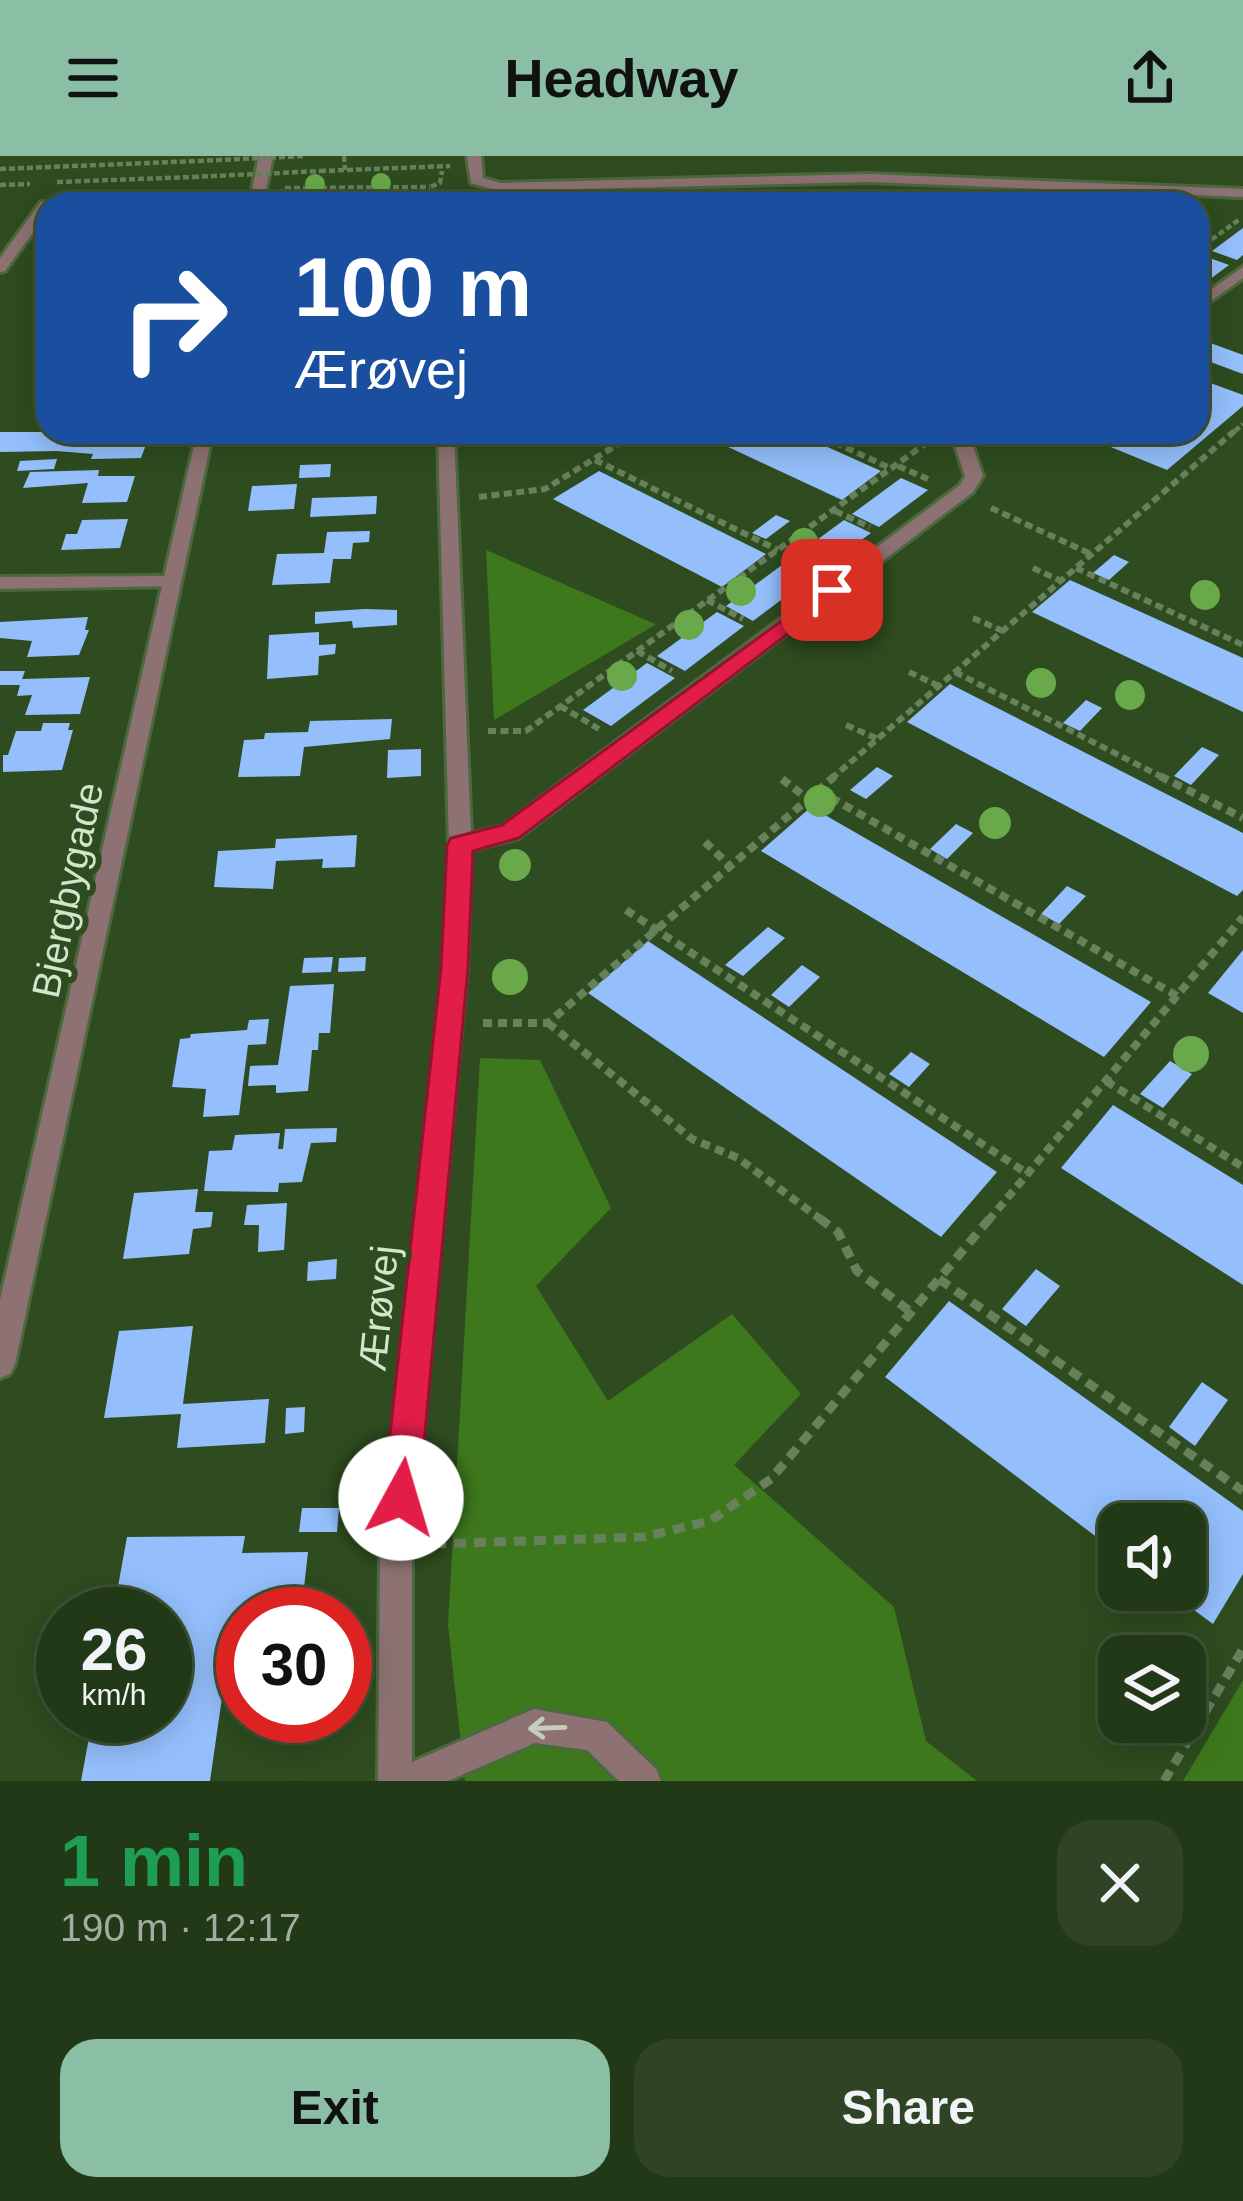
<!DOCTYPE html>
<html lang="en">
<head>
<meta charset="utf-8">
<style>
  body { margin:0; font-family:Arial,sans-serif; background:#2e4424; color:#f1f3f6; height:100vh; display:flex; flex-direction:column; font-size:45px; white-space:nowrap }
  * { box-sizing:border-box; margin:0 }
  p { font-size:39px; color:#a2aca1 }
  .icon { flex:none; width:66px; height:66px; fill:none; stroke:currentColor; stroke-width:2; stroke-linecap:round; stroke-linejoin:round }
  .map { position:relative; height:1625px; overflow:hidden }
  .panel { display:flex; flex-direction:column; background:#223917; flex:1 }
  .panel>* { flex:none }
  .guide { position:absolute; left:36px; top:36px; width:1173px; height:252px; border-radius:36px; box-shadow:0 6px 30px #0003,0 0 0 3px #3f5336; background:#1a4fa0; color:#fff; overflow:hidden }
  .tools { position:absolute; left:1098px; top:1347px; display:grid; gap:24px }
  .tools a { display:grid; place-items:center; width:108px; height:108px; border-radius:24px; background:#223917; box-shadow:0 6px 30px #0003,0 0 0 3px #3f5336; font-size:60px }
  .speed { position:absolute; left:36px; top:1431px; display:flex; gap:24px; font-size:60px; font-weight:700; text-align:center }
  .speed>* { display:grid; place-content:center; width:156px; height:156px; border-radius:50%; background:#223917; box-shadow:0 6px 30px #0003,0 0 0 3px #3f5336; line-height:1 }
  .speed small { font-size:30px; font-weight:400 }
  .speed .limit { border:18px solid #d22; background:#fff; color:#111 }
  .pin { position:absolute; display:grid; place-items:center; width:102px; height:102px; color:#fff; margin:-51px; border-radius:24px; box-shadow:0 6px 18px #0006 }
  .me { position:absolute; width:132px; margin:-66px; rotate:6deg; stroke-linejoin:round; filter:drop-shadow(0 0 9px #0008) }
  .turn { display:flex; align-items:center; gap:42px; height:252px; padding:0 60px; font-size:54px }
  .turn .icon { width:156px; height:156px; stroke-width:2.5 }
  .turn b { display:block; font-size:84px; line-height:102px }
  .round { display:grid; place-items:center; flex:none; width:126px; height:126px; border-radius:36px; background:#2e4424 }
  .overview { display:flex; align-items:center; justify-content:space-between; height:204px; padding:0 60px }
  h1 { font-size:72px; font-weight:600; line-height:90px; color:#1e9e55 }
  .primary-button { display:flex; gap:24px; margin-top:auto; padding:24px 60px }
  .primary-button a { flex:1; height:138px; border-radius:36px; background:#8abfa5; color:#111; font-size:48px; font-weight:600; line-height:138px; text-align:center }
  .primary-button a+a { background:#2e4424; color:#f1f3f6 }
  header { display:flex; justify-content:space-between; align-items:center; height:156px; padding:0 60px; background:#8abfa5; color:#111; font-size:54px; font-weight:600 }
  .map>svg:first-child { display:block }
</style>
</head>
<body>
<header><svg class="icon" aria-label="menu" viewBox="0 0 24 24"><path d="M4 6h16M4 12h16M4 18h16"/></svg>Headway<svg class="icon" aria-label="share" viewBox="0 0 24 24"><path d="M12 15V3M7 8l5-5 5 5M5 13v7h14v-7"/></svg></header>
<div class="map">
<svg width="1243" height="1625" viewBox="0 0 1243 1625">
  <rect width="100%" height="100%" fill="#2e4c1f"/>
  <g fill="#3e781c">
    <polygon points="486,394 655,468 655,469 494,564"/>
    <polygon points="480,902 540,904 611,1052 536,1130 608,1245 732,1158 801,1238 734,1309 894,1451 926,1585 977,1625 465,1625 448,1469"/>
    <polygon points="1243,1524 1243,1625 1183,1625"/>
  </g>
  <g fill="#94bffc">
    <polygon points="1243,72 1243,99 1237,104 1212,95"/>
    <polygon points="1204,100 1229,109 1197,133 1197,106"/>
    <polygon points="1197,182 1243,199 1243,218 1197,201"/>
    <polygon points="1197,222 1243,239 1243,250 1167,314 1074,276 1197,276"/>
    <polygon points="0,276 94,276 90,288 96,288 99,278 150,278 141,302 91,303 93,298 57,295 0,296"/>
    <polygon points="696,276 794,276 881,315 842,344"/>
    <polygon points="57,303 54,313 17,315 20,305"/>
    <polygon points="331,308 330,321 299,322 300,309"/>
    <polygon points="99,314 98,320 135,320 127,346 82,347 88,327 23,332 30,316"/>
    <polygon points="599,315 766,398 722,431 553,343"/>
    <polygon points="901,322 928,334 879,371 852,358"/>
    <polygon points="297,328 294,353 248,355 252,330"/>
    <polygon points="377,340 376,358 310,361 312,342"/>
    <polygon points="776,359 790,365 766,383 752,377"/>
    <polygon points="128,363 120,392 61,394 66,378 77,378 82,364"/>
    <polygon points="844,364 871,377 818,416 791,403"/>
    <polygon points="370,375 369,386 353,387 351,403 333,403 330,427 272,429 277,398 324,397 327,376"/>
    <polygon points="1114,399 1129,406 1109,424 1093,417"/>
    <polygon points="782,409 809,423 753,465 726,450"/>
    <polygon points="1070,424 1243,502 1243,556 1032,456"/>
    <polygon points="365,453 397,454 397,469 353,472 352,465 315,468 315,456"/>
    <polygon points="717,456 744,470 685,515 657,500"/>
    <polygon points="88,461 85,474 89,474 79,499 27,501 32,485 0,482 0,466"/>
    <polygon points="319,476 319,489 336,488 335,498 319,500 318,519 267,523 269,479"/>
    <polygon points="647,507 675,522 611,570 583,554"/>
    <polygon points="0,515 25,515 22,523 90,521 80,558 25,559 32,539 17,540 20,529 0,529"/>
    <polygon points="950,528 1243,677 1243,734 1237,740 907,566"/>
    <polygon points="1086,544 1102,552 1080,575 1063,567"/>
    <polygon points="392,563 390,583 304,591 300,620 238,621 244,584 264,583 265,577 308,576 310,565"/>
    <polygon points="43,567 70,567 68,574 73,574 62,614 3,616 3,599 8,599 16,575 41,575"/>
    <polygon points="1202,591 1219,599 1191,629 1174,620"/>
    <polygon points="421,593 421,620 387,622 388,594"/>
    <polygon points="877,611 893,620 866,643 850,634"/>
    <polygon points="811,651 1151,846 1104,901 761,695"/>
    <polygon points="956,668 973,677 947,703 930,693"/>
    <polygon points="357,679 355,711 322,712 323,703 276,705 273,733 214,731 218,695 275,692 276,683"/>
    <polygon points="1067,730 1086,740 1059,768 1041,758"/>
    <polygon points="768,771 785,782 743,820 725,809"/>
    <polygon points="648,785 997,1016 941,1081 588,837"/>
    <polygon points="1243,794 1243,857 1208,837"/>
    <polygon points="333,801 331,816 302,817 304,802"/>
    <polygon points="366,801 365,815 338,816 339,802"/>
    <polygon points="802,809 820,821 789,851 771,839"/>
    <polygon points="334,828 330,877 319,877 318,894 312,894 308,935 276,937 276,929 248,930 250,910 278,909 290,830"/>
    <polygon points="269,863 266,888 248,889 239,959 203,961 206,933 172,931 180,883 190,882 191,878 247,874 249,864"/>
    <polygon points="911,896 930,908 909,931 889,918"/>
    <polygon points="1170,905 1192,918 1163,952 1140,938"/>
    <polygon points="1113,949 1243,1029 1243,1129 1061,1012"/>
    <polygon points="337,972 336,986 311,987 302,1026 279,1027 278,1036 204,1035 209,995 232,994 235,979 280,977 278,993 283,993 285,973"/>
    <polygon points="198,1033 195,1056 213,1056 211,1071 193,1073 189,1098 123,1103 134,1037"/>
    <polygon points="287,1047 284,1094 258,1096 259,1069 244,1069 247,1049"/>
    <polygon points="337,1103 336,1123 307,1125 308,1106"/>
    <polygon points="1036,1113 1060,1130 1026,1170 1002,1153"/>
    <polygon points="949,1145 1243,1355 1243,1418 1213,1468 1167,1434 1185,1434 1185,1368 1119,1368 1119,1398 885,1221"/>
    <polygon points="193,1170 183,1248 269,1243 265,1287 177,1292 181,1258 104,1262 119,1175"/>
    <polygon points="1202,1226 1228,1244 1195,1290 1169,1271"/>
    <polygon points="305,1251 304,1276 285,1278 286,1252"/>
    <polygon points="302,1352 339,1352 337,1376 299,1376"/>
    <polygon points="245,1380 242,1397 308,1396 301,1458 243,1458 243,1479 231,1479 210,1625 81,1625 93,1560 165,1560 165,1458 113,1458 127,1381"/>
  </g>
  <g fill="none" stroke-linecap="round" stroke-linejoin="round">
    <defs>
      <polygon id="service" points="534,1553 607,1566 656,1613 661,1625 619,1625 587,1594 535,1587 448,1625 391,1625 396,1613"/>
      <g id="minor">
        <polygon points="467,0 481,0 483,22 500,27 869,18 1243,33 1243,41 869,26 499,35 471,27"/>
        <polygon points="41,46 52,48 48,48 48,56 5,115 0,116 0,102"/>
        <polygon points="1243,111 1243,122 1197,155 1197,143"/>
        <polygon points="438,276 454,276 471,678 503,670 960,329 965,320 955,290 965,276 982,276 973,290 983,320 973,336 518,682 471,694 467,812 412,1389 412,1625 378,1625 380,1389 443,812 449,689"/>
        <polygon points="171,420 180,426 178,430 0,433 0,421"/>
      </g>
      <g id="tertiary">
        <polygon points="259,0 273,0 263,48 249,48"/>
        <polygon points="197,276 213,276 15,1208 10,1218 0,1222 0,1144"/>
      </g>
    </defs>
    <use href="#service" stroke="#4c683e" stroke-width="6"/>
    <use href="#minor" stroke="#4c683e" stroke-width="6"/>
    <use href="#tertiary" stroke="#4c683e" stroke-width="6"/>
    <g stroke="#67815b" stroke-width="4.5" stroke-dasharray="6 3" stroke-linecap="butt">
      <polyline points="344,0 345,14"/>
      <polyline points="0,13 198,5"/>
      <polyline points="320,15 450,10"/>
      <polyline points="57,26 193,21"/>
      <polyline points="0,29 30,28"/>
      <polyline points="285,32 430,31"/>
      <polyline points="430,48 430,31 440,27 442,15"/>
      <polyline points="1197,94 1240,63"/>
      <polyline points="1235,275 1243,268"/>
    </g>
    <g stroke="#67815b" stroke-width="6" stroke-dasharray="8 4.5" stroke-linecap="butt">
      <polyline points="812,276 890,312"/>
      <polyline points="595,304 778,394"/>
      <polyline points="898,310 928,323"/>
      <polyline points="479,341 545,333 638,276"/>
      <polyline points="991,352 1091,398"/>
      <polyline points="835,355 870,371"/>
      <polyline points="1033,412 1061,425"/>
      <polyline points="1076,412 1243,489"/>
      <polyline points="707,444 743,463"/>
      <polyline points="973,462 1003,475"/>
      <polyline points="637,495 672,515"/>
      <polyline points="909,516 939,530"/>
      <polyline points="955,516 1166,623"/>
      <polyline points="560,550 599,573"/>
      <polyline points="846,569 878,583"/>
      <polyline points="488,575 526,575 936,280"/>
      <polyline points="831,623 1238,272"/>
    </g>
    <g stroke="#67815b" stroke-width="8" stroke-dasharray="9 6" stroke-linecap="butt">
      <polyline points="1160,620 1243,662"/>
      <polyline points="782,623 808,643"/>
      <polyline points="818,634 1177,840"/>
      <polyline points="705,686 730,710"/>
      <polyline points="626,754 1028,1018"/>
      <polyline points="483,867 548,867 835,620"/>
      <polyline points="548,867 692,983 738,1002 823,1065"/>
      <polyline points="1106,925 1243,1011"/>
      <polyline points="988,1065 1243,761"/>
    </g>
    <g stroke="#67815b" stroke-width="9" stroke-dasharray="12 8" stroke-linecap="butt">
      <polyline points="819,1062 838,1076 857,1115 911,1156"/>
      <polyline points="939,1123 1243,1335"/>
      <polyline points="434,1388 644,1381 710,1365 771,1323 990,1062"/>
      <polyline points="1164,1625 1243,1493"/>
    </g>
    <use href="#service" fill="#8e7273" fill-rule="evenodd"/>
    <use href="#minor" fill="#8e7273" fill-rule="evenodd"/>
    <use href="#tertiary" fill="#8e7273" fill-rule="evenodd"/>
    <g stroke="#67815b" stroke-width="4.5" stroke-dasharray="6 3" stroke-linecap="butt">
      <polyline points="198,5 303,0"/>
      <polyline points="193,21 320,15"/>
    </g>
  </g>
  <g fill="#69a94a">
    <circle cx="381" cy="27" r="10"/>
    <circle cx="315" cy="28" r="10"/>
    <circle cx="804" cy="386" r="14"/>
    <circle cx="741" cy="435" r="15"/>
    <circle cx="1205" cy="439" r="15"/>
    <circle cx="689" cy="469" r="15"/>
    <circle cx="622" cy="520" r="15"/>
    <circle cx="1041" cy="527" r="15"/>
    <circle cx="1130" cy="539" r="15"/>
    <circle cx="820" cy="645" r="16"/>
    <circle cx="995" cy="667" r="16"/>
    <circle cx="515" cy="709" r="16"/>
    <circle cx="510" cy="821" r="18"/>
    <circle cx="1191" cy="898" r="18"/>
  </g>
  <defs><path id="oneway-shaft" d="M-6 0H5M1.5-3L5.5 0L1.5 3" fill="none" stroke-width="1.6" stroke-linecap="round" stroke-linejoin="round" transform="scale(3)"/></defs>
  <use stroke="#c5ceba" href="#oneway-shaft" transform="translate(547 1572) rotate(178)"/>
  <polygon fill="#e11d48" stroke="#92132f" stroke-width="3" points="832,428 839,429 839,439 519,682 473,695 468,812 419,1342 414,1354 401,1359 389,1354 383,1342 441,812 447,689 451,682 502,669"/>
  <g text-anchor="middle" stroke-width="12" stroke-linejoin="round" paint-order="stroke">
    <g font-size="39" fill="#d3e5cc" stroke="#2e4c1f">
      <text transform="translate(67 734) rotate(-78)" y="14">Bjergbygade</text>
      <text transform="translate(378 1152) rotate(-84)" y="14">Ærøvej</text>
    </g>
  </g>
</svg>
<div class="tools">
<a><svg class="icon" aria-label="sound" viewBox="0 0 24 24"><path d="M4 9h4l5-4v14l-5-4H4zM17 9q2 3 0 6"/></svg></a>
<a><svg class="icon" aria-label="layers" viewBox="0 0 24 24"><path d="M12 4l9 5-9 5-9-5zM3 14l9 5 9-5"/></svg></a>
</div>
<div class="speed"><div>26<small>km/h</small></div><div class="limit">30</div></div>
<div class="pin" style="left:832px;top:434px;background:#d93025"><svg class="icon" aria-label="arrive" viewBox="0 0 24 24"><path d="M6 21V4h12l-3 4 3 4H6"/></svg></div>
<svg class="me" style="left:401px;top:1342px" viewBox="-20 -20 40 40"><circle r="19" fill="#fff"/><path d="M0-13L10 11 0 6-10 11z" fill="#e11d48"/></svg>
<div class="guide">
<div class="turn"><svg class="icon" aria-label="right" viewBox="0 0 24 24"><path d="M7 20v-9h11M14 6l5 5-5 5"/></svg><div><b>100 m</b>Ærøvej</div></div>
</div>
</div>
<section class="panel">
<div class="overview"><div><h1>1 min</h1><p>190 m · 12:17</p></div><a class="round"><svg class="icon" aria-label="close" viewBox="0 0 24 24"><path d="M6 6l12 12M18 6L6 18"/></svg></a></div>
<div class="primary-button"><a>Exit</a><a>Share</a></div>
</section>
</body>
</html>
